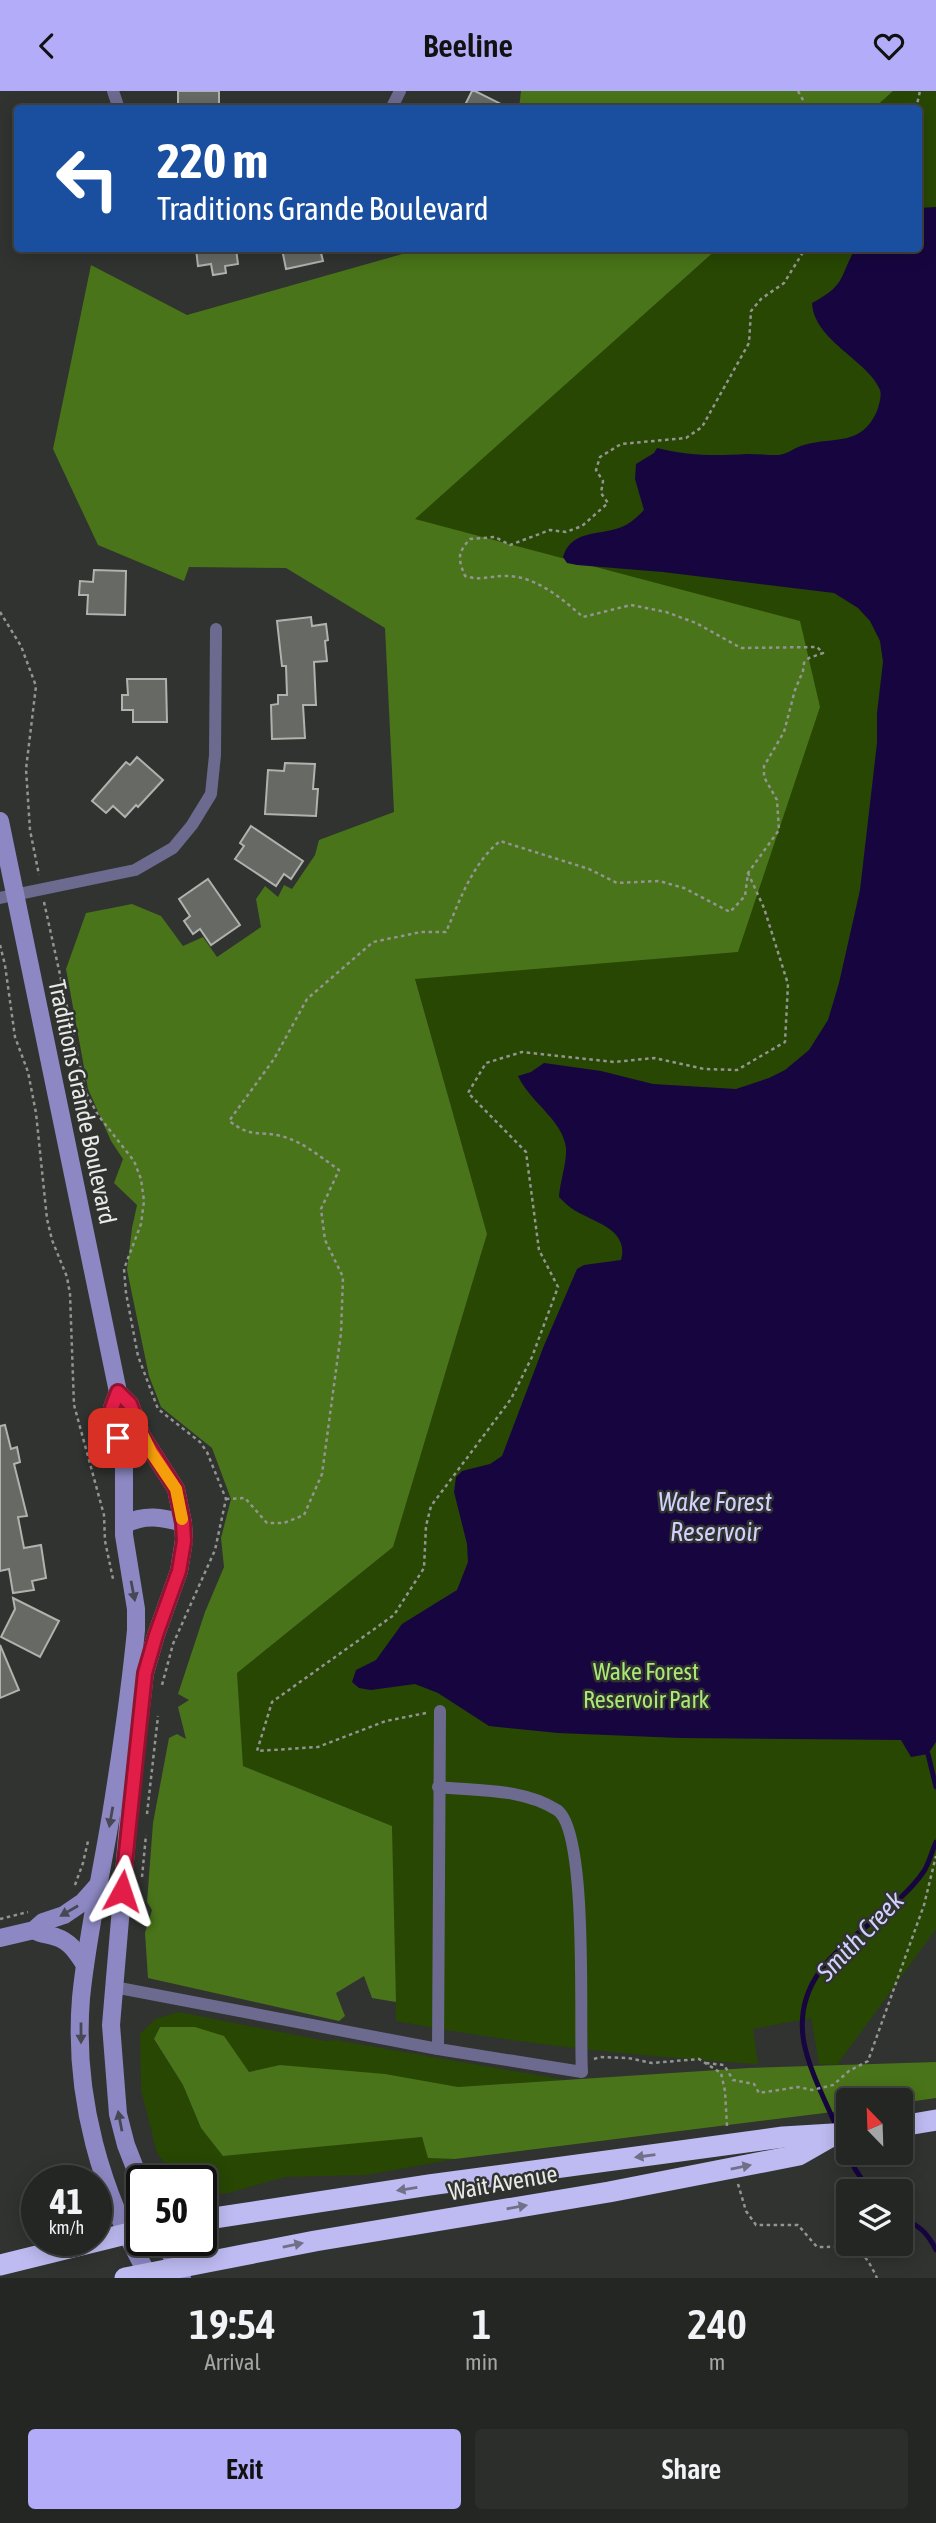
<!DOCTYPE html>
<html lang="en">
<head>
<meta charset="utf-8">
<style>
  body { margin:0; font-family:"Asap Condensed",sans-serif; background:#2c2e2b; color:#f1f3f6; height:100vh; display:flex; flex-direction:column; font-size:26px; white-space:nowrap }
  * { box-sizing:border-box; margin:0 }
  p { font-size:23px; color:#a3a5a6 }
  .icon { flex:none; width:38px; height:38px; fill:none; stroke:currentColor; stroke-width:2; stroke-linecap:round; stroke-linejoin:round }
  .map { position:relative; height:2187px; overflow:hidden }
  .drawer { display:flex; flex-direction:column; background:#242623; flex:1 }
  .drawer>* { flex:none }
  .hud { position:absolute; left:14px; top:14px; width:908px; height:147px; border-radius:7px; box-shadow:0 4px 18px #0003,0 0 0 2px #414341; background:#1a4fa0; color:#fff; overflow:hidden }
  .needle { width:46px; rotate:337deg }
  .controls { position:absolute; left:836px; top:1997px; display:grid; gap:14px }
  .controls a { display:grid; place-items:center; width:77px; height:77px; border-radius:7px; background:#242623; box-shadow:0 4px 18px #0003,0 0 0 2px #414341; font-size:35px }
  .speed { position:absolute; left:21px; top:2074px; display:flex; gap:14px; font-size:35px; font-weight:700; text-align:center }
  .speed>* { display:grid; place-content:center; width:91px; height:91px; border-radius:50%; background:#242623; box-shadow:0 4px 18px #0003,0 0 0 2px #414341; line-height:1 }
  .speed small { font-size:18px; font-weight:400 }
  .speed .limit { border:4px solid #111; border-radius:10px; background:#fff; color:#111 }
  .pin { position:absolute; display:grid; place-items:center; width:60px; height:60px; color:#fff; margin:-30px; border-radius:14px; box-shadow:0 4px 10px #0006 }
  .me { position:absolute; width:77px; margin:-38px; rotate:5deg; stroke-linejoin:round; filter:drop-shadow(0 0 5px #0008) }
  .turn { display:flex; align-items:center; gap:24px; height:147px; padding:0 28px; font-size:32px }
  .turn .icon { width:91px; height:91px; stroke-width:2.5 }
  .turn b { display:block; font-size:49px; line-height:60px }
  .eta { display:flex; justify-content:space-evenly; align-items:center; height:119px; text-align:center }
  .eta b { font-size:42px; font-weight:600; line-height:49px }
  .button { display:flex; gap:14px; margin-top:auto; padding:14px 28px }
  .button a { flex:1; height:80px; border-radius:7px; background:#b3adf9; color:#111; font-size:28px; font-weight:600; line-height:80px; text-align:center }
  .button a+a { background:#2c2e2b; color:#f1f3f6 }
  header { display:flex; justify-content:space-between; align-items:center; height:91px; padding:0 28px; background:#b3adf9; color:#111; font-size:32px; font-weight:600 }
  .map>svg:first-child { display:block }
</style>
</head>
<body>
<header><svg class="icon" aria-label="back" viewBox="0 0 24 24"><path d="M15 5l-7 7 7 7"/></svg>Beeline<svg class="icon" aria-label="heart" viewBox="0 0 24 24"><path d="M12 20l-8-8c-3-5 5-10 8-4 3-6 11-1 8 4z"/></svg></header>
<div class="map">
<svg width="936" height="2187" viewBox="0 0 936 2187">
  <rect width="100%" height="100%" fill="#30332f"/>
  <g fill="#284703">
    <path d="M893 0H936V1838L837 1974 819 1973 811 1927 753 1938 758 1973C637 1965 516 1953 396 1930L392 1735 243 1675 237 1582 393 1456 487 1143 415 887 738 861 729 513 414 428 717 158H919V18L873 17Z"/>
    <polygon points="179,1921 326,1950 335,1949 565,1989 458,1996 280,1974 248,1981 223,1945 160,1936 154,1949 183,1994 201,2037 223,2064 422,2046 428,2067 455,2068 366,2084 285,2086 228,2102 201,2104 201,2090 177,2089 157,2062 141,1999 140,1943 155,1928"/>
  </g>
  <g fill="#497419">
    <polygon points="521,0 893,0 873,18 519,17"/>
    <polygon points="420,158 717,158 415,428 800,530 820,616 738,861 415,888 487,1143 393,1456 237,1582 243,1675 392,1735 396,1911 372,1907 364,1885 336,1902 345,1925 339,1930 148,1887 145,1842 152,1819 147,1811 153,1732 169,1647 177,1643 186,1648 178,1616 189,1609 178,1603 205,1521 224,1476 221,1447 231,1408 212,1357 161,1316 149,1285 127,1179 132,1137 137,1114 114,1092 123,1068 111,1050 88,998 66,878 86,822 132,813 161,825 183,855 203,846 217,866 261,836 256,808 265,795 278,806 284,794 292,798 315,764 319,749 394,721 385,537 286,477 189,476 184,490 98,454 53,358 91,174 187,224"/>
    <polygon points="160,1936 195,1936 224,1945 249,1981 280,1974 385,1983 458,1996 748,1977 936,1971 936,2007 901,2012 901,2009 849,2009 849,2019 455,2068 428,2067 422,2046 223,2065 201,2037 183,1994 154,1948"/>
  </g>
  <path fill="#170540" d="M936 116V1651L928 1663 911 1666 901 1649 680 1647 558 1642 489 1635 438 1602 415 1593 371 1599 359 1597 352 1591 356 1579 376 1569 402 1533 457 1499 468 1471 467 1453 454 1401 456 1386 462 1380 490 1373 502 1365 543 1257 577 1178 584 1174 621 1169C630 1137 591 1131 571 1117 567 1114 563 1110 559 1106 560 1090 567 1072 566 1057 563 1029 529 1010 518 985L531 981 544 972 601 980 653 993 736 998 769 987 785 979 809 959 828 929 839 892 860 799 877 652V622L883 571 880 550 870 530 858 517 834 502 663 481 577 474 567 472 563 466C572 436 604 446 626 434 633 430 639 424 644 419L635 388 636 373 654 362 657 357C688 365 715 365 747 363 758 363 769 364 779 364 788 363 795 356 804 354 835 345 861 356 877 320 879 314 882 305 880 299 869 270 814 250 812 212 846 194 839 187 855 158H919V117Z"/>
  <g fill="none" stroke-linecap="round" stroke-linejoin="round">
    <g stroke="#170540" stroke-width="5">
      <polyline points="928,1663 936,1696"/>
      <path d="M837 2037C825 2009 810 1981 804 1952 788 1864 885 1838 924 1780 929 1772 932 1760 936 1751"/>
      <polyline points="842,2049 855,2078 870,2100"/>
      <path d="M901 2127C920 2135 927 2141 936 2159"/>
    </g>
  </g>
  <g fill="#666964" stroke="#afb2ad" stroke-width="2">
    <rect x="178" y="0" width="41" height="18"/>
    <polygon points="472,0 475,0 511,18 463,18"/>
    <polygon points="196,158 236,158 238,173 225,175 226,182 213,184 211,173 198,175"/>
    <polygon points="282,158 320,158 323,170 286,178"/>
    <polygon points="94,479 126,480 125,524 87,523 88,504 79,504 80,490 93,491"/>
    <polygon points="311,526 312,535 326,533 328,549 325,550 327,570 314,571 316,614 303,614 305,647 272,648 271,614 278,613 278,604 287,604 286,575 282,575 277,530"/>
    <polygon points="127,588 166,588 167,631 133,631 133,619 122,619 122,604 128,604"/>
    <polygon points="137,666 163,689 138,716 136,714 125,726 113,715 106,722 92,710 126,671 130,674"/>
    <polygon points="285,672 315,673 313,698 318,698 316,725 265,723 268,679 284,680"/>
    <polygon points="251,735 303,770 291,788 284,783 276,795 235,768 244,755 240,752"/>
    <polygon points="208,788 240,834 211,854 200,838 193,843 184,830 190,825 179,808"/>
    <polygon points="5,1334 11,1358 17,1356 20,1371 14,1373 27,1425 18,1426 24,1457 41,1454 46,1487 32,1490 34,1499 13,1502 9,1478 0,1480 0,1335"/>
    <polygon points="13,1507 59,1530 40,1566 1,1546 15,1518"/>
    <polygon points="0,1554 19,1599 0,1607"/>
  </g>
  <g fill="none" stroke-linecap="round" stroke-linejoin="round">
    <g stroke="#939592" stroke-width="2.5" stroke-dasharray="3.5 3.5" stroke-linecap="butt">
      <polyline points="798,0 808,18"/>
      <polyline points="916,18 920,0"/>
      <polyline points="0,521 21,555 36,595 26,678 30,739 39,784"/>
      <polyline points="44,811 86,1002 98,1024 134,1070 141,1088 144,1110 141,1133 124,1178 126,1202 138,1265 158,1318 200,1351 207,1361 226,1408 215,1459 173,1553 162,1594"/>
      <polyline points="0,854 5,874 15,946 28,981 36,1022 47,1128 52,1149 67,1186 70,1203 74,1314 104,1424 105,1450 113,1488"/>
      <path d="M226 1408 245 1407 267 1432H284L304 1424 322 1383 341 1242 343 1186 325 1149 321 1118 339 1079C322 1067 302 1050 281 1045 256 1039 254 1048 229 1030L274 968 307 908 373 851 421 841H446C460 809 472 773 500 750L589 778 617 792 659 790 684 797 730 821 745 805 748 782 779 739 777 709 764 686V675L784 641 795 599 803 580 804 572 809 567 823 562 817 556 741 557 696 532 666 521 631 514 583 526C561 507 535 484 504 485 489 485 480 490 465 485 458 468 457 462 470 448L495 446 510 454 550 439 566 441 582 435 608 412 601 402 603 390 596 379 600 366 621 353 686 347 702 336 749 252 751 220 761 208 784 192 805 158"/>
      <polyline points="426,1622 386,1630 318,1656 257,1660 272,1611 394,1524 424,1477 426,1435 431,1415 511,1308 532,1266 558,1196 539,1159 526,1061 468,1002 486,972 522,961 614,971 654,967 704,978 737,979 785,951 788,893 764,817 748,782"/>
      <polyline points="147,1723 158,1625"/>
      <polyline points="142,1786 146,1744"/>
      <polyline points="75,1794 83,1772 88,1750"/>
      <polyline points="0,1828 28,1821"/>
      <polyline points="594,1968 600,1966 628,1967 652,1972 699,1968 721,1982 725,2000 727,2035"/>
      <polyline points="706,1972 724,1974 733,1989 754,1993 759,2002 798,1996 812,1999 833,1994 849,1980 868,1970 924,1814 936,1765"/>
      <path d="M738 2093 746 2120 756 2134H798L817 2156C854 2156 860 2151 877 2187"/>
    </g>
    <g stroke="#6c6a8f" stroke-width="12">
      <polyline points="113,0 119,18"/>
      <polyline points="391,18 400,0"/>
      <polyline points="0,807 135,779 173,757 192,734 211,703 215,664 216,538"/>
      <path d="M114 1896 438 1958 582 1981C579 1938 589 1740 557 1719 523 1697 477 1700 438 1696"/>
      <polyline points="438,1958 440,1620"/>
    </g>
    <g stroke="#8d88c3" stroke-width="18">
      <polyline points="0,730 118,1301 130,1313 142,1345 176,1398 183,1432 184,1449 179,1480 156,1544 145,1582 130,1711 111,1934 118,2023 126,2054 142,2095"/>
      <path d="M118 1301 112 1317 124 1376V1444L136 1518V1539C130 1601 121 1662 111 1724 101 1785 87 1846 81 1907 73 2005 101 2103 150 2187"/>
      <path d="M125 1433C145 1423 162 1426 183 1432"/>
      <path d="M34 1839C42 1844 48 1843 56 1846 71 1851 77 1862 85 1874"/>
      <polyline points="0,1847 34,1839 43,1831 64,1824 83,1811 98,1794"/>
      <polyline points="164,2149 182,2187"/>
    </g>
    <g stroke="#bebbf2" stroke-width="21">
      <polyline points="901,2035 936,2029"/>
      <polyline points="201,2129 429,2094 783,2046 849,2042"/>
      <polyline points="0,2174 142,2139"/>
      <polyline points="125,2187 315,2150 609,2101 799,2064 834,2044"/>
    </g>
  </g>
  <defs><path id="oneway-solid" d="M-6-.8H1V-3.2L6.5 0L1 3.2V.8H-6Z" transform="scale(1.75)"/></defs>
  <g fill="#474854">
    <use href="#oneway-solid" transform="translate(133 1500) rotate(79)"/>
    <use href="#oneway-solid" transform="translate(111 1726) rotate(100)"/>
    <use href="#oneway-solid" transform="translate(69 1820) rotate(150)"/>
    <use href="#oneway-solid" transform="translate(81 1942) rotate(90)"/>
    <use href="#oneway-solid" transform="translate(120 2030) rotate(-101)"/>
  </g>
  <g fill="#707087">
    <use href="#oneway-solid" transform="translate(645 2065) rotate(172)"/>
    <use href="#oneway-solid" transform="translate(741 2076) rotate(-11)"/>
    <use href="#oneway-solid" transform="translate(407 2098) rotate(171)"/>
    <use href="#oneway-solid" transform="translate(517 2116) rotate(-10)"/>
    <use href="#oneway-solid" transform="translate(293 2154) rotate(-12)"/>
  </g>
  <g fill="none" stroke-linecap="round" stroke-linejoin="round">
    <defs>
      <polyline id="route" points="118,1347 112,1317 118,1301 130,1313 142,1345 176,1398 183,1432 184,1450 179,1480 156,1544 145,1582 122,1800"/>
    </defs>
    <use href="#route" stroke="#92132f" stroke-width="18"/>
    <use href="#route" stroke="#e11d48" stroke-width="12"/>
    <polyline stroke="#f59e0b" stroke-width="12" points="134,1326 151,1361 176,1398 182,1428"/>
  </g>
  <g text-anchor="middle" stroke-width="5" stroke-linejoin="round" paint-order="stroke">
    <g font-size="24" fill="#e9eae8" stroke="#30332f">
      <text transform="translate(82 1011) rotate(78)" y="8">Traditions Grande Boulevard</text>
      <text transform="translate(503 2092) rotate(-10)" y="8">Wait Avenue</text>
    </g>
    <g font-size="24" fill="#abe977" stroke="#30332f">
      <text x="646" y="1589">Wake Forest<tspan x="646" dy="28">Reservoir Park</tspan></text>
    </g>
    <g font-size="26" font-style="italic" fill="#d2d0fe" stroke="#30332f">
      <text x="715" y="1420">Wake Forest<tspan x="715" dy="30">Reservoir</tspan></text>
      <text transform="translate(860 1845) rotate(-46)" y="9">Smith Creek</text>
    </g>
  </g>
</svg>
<div class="controls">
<a><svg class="needle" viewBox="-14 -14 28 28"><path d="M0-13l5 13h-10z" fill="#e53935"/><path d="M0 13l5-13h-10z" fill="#a3a5a6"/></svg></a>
<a><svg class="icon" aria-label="layers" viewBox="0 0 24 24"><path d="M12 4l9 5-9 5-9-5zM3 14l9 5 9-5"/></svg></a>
</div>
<div class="speed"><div>41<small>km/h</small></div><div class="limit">50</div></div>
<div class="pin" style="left:118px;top:1347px;background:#d93025"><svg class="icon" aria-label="arrive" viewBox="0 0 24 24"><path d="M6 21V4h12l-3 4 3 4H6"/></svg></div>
<svg class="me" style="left:122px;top:1800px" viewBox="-20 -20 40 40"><path d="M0-17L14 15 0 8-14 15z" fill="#e11d48" stroke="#fff" stroke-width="4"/></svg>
<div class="hud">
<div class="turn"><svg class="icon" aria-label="left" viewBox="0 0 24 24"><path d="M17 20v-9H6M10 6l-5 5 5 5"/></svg><div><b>220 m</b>Traditions Grande Boulevard</div></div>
</div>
</div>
<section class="drawer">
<div class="eta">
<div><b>19:54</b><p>Arrival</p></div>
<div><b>1</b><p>min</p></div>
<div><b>240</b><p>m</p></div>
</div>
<div class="button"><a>Exit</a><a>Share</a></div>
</section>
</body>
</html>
